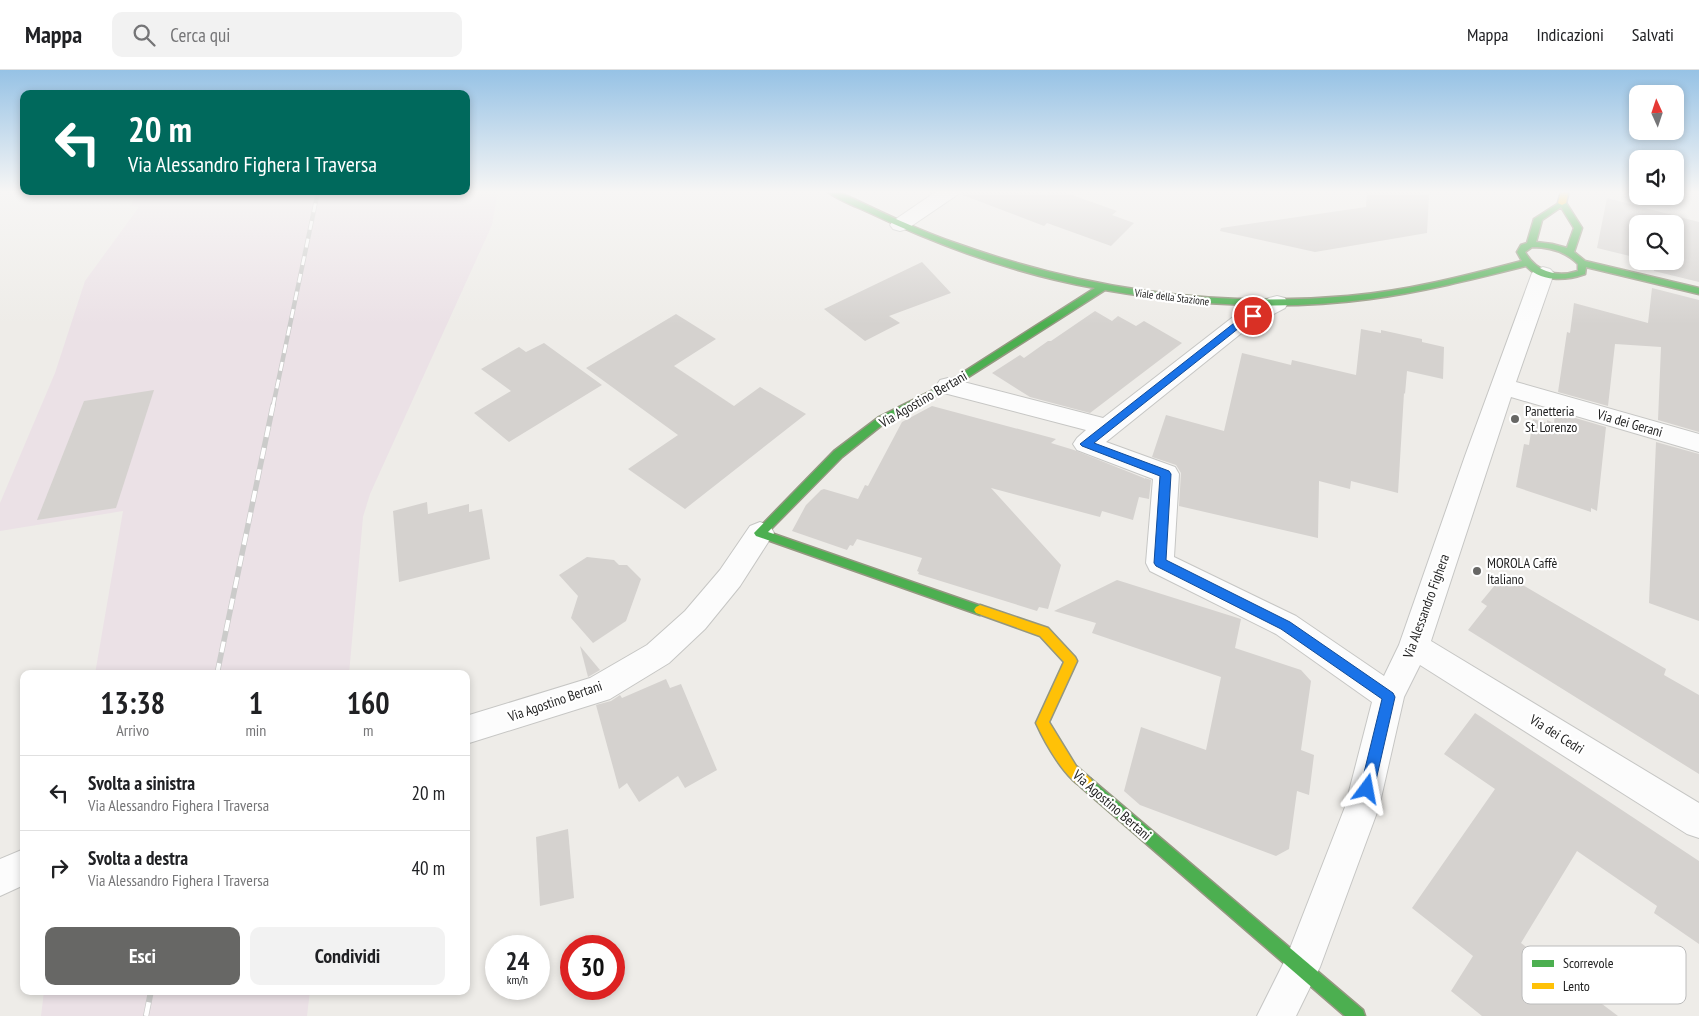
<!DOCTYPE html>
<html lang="it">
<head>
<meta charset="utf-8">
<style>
  body { margin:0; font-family:"PT Sans Narrow",sans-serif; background:#f2f2f2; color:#202124; height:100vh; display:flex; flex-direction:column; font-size:19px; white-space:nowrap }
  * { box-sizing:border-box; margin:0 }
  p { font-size:16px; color:#757577 }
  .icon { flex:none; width:28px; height:28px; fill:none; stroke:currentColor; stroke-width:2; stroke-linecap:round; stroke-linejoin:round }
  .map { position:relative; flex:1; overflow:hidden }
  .sheet { position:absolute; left:20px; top:600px; width:450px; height:325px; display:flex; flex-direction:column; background:#fff; border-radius:10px; box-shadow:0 2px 8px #0003 }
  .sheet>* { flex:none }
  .hud { position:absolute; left:20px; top:20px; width:450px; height:105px; border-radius:10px; box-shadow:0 2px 8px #0003; background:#00695c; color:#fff; overflow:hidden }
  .needle { width:32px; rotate:357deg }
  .buttons { position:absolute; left:1629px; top:15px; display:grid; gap:10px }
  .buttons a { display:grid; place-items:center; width:55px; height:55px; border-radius:10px; background:#fff; box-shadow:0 2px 8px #0003; font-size:25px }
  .speed { position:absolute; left:485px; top:865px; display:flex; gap:10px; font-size:25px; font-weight:700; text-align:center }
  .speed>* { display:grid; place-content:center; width:65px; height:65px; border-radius:50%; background:#fff; box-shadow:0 2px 8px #0003; line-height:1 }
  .speed small { font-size:12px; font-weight:400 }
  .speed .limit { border:8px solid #d22; background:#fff; color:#111 }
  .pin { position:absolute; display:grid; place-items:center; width:42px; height:42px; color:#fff; margin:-21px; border:2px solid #fff; border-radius:50%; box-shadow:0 1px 5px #0007 }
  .me { position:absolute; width:55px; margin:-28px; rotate:13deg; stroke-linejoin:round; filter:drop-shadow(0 0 4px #0008) }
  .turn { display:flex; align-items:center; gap:18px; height:105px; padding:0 25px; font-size:22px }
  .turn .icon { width:65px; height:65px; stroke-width:2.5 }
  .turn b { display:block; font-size:35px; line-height:42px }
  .eta { display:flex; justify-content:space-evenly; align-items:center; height:85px; text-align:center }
  .eta b { font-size:30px; font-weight:800; line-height:35px }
  .primary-button { display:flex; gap:10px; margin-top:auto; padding:10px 25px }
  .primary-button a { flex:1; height:58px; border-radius:10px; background:#676765; color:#fff; font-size:20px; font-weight:800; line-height:58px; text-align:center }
  .primary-button a+a { background:#f2f2f2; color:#202124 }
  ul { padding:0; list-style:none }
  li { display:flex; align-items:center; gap:15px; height:75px; padding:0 25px; border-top:1px solid #e0e0e0 }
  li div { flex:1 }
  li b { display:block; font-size:19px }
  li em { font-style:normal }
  header { display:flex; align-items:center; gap:30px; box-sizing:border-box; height:70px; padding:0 25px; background:#fff; border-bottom:1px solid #e0e0e0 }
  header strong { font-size:24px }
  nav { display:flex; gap:28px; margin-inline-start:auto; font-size:18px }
  .search { width:350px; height:45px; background:#f2f2f2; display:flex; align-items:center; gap:12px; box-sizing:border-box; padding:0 18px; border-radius:10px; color:#757577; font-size:19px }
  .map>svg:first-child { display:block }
</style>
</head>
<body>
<header>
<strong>Mappa</strong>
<div class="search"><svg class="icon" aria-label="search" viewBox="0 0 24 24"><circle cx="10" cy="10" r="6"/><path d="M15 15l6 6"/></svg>Cerca qui</div>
<nav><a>Mappa</a><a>Indicazioni</a><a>Salvati</a></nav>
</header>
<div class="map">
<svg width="1699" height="946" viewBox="0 0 1699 946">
  <rect width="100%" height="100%" fill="#eeece8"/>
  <g fill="#ebe1e6">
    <polygon points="140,121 498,121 492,155 370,424 363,447 349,604 95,604 123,441 0,461 0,433 55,303 85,211 139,137 130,136"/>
    <polygon points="44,921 310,921 307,946 41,946"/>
  </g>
  <g fill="#d5d2cf">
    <polygon points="962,121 1034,121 1047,126 1052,121 1061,121 1117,141 1112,145 1134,153 1111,176 1047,153 1044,156 960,124"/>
    <polygon points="1367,121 1411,121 1429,125 1427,163 1315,182 1220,161 1221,158 1366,137"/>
    <polygon points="1607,128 1699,152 1699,212 1654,201 1653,191 1675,191 1675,154 1638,154 1638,188 1597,178"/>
    <polygon points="922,192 951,223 889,246 900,253 865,271 824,239"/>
    <polygon points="1652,218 1699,230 1699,362 1658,350 1661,277 1615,274 1608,336 1558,322 1567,262 1570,263 1574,233 1648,253"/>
    <polygon points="1095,241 1112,251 1118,246 1136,256 1144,251 1182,273 1090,343 1030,327 992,303 1020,285 1024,288 1048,271 1051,271"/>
    <polygon points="676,244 716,269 674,296 734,336 760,317 806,344 685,439 628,399 678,365 586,298"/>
    <polygon points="1361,259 1381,263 1381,260 1422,269 1422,272 1444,277 1443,309 1407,301 1405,324 1404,323 1398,423 1351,411 1350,419 1319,411 1318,468 1179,436 1181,403 1176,395 1152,387 1166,345 1224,361 1242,283 1291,295 1292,290 1356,305"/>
    <polygon points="544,273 602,315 509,372 474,343 511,321 481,299 519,277 526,282"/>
    <polygon points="154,320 116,438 37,450 84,331"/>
    <polygon points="932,336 1056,369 1051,373 1074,380 1144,408 1144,409 1145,408 1151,410 1149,429 1139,427 1133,450 1102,441 1100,447 991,418 1061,495 1048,539 1039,537 1037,541 918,504 919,502 917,501 922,488 857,469 853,476 850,475 847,480 792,461 806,435 821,420 824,419 858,429 865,415 868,416 902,352"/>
    <polygon points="1555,342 1606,357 1597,441 1591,438 1591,442 1516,417 1524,374 1529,375 1533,349 1547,353 1547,350 1554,353"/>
    <polygon points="1656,372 1699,384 1699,551 1649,533"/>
    <polygon points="427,432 428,444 469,434 469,442 482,439 490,489 399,512 393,441"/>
    <polygon points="587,487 614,490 619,495 627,495 641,509 626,551 593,573 571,548 578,526 559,505"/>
    <polygon points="1504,504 1666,599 1664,605 1699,625 1699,704 1468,560 1487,536 1481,532"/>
    <polygon points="1117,510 1241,549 1235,578 1301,600 1311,611 1301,680 1314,685 1309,725 1297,721 1289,779 1276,786 1140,735 1124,721 1141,657 1206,680 1221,607 1092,563 1096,553 1054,541"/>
    <polygon points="580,576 600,600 588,607"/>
    <polygon points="666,609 670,618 681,614 717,700 685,718 678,706 639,732 627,713 619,719 596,635 611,631 620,625 622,628"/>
    <polygon points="1475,643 1699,791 1699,874 1654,843 1657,836 1577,781 1521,873 1618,946 1482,946 1451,921 1473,886 1412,838 1495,719 1444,684"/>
    <polygon points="568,759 574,828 540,836 536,767"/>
  </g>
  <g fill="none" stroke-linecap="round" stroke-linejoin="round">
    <defs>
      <g id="street">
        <polygon points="937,121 960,121 957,125 907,159 900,161 893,159 890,155 893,151"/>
        <polygon points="1543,197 1550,199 1554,203 1516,312 1699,364 1699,382 1511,327 1431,571 1699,733 1699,768 1687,764 1420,595 1404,627 1379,737 1320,897 1296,946 1257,946 1287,886 1345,737 1372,632 1276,564 1150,501 1146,493 1153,409 1077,380 1073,374 1077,368 1086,360 940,322 936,316 940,310 948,308 1103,348 1233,247 1269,228 1277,226 1285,228 1288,233 1285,238 1249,257 1106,372 1175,397 1179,404 1174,487 1296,546 1384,606 1399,575 1465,386 1532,203 1536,199"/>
        <polygon points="760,452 770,456 774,463 740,516 705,559 669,593 610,629 466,674 466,646 590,608 647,575 685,541 720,500 750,456"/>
        <polygon points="24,779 24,815 0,826 0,789"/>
      </g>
      <g id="fast">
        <path d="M827 121H837C877 140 917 160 958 174 1084 219 1215 238 1348 226 1407 221 1465 206 1522 191L1517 182 1521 175 1527 173 1534 149 1562 131H1565L1582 158 1574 182 1585 191 1699 218V224L1586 197 1585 204C1565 211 1541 212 1526 196 1474 209 1422 222 1370 229 1282 241 1192 235 1105 220L951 318 887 351 842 387 768 462 984 537 986 540 984 543 980 545 756 466 754 463 834 381 879 347 945 314 1095 218C1017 204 939 176 868 142 855 136 838 130 827 121ZM1561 137 1574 158 1567 178 1552 174 1536 172 1542 150ZM1532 177C1550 177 1565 181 1578 194V201C1557 208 1536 202 1525 182Z"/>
        <polygon points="1086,707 1091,709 1363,940 1365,946 1345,946 1081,717 1079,713 1081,709"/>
      </g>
      <g id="slow">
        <polygon points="1561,121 1569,121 1566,133 1562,135 1558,133"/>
        <path d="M980 535 1048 558 1075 587 1077 591 1049 652 1076 696 1091 709 1093 713 1091 717 1086 719C1066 711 1045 673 1036 653L1064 592 1040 566 976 543 974 540 976 537Z"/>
      </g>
    </defs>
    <use href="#street" stroke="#c6c6c4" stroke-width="2"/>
    <use href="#fast" stroke="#949780" stroke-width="3"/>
    <use href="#slow" stroke="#949780" stroke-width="3"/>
    <use href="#street" fill="#fcfcfc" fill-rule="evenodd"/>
    <use href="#fast" fill="#4caf50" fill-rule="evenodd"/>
    <use href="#slow" fill="#ffc107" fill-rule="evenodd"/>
    <defs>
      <polyline id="rail-far2" points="273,336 318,121"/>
      <polyline id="rail-far1" points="217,604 273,335"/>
      <polyline id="rail" points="146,946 151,921"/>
    </defs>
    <use href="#rail-far2" stroke="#cbcbca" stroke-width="4.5"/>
    <use href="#rail-far1" stroke="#cbcbca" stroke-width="5.5"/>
    <use href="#rail" stroke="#cbcbca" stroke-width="6"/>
    <use href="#rail-far2" stroke="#fff" stroke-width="3" stroke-dasharray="9" stroke-linecap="butt"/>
    <use href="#rail-far1" stroke="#fff" stroke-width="4" stroke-dasharray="11" stroke-linecap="butt"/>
    <use href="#rail" stroke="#fff" stroke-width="4.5" stroke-dasharray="14" stroke-linecap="butt"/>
  </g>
  <linearGradient id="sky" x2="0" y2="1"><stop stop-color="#96c2e5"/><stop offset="0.48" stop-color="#f7f6f5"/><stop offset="1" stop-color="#f7f6f5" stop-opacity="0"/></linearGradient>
  <rect width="1699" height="254" fill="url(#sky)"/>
  <polygon fill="#1a73e8" stroke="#114b97" points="1253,243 1258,246 1244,254 1094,373 1169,401 1171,404 1166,490 1290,552 1393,623 1395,627 1374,719 1371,724 1367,725 1362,724 1360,719 1382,629 1281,559 1156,496 1154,493 1160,406 1082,376 1080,374 1238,250"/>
  <g fill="#676765" stroke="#fff" stroke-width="2">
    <circle cx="1515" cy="349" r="5"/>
    <circle cx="1477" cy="501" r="5"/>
  </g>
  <g text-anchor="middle" stroke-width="4.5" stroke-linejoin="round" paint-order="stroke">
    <g font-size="11" fill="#1f1f1f" stroke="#fff">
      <text transform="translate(1172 227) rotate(7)" y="4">Viale della Stazione</text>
    </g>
    <g font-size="14" fill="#1f1f1f" stroke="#fff">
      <text transform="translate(923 329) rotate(-30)" y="5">Via Agostino Bertani</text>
      <text transform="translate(1630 353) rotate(16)" y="5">Via dei Gerani</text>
      <text transform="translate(1426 536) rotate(-70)" y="5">Via Alessandro Fighera</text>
      <text transform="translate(555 631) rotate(-19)" y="5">Via Agostino Bertani</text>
      <text transform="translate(1557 664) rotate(32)" y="5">Via dei Cedri</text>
      <text transform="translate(1112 735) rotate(41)" y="5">Via Agostino Bertani</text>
    </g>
    <g font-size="14" fill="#1f1f1f" stroke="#fff" text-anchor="start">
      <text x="1525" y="346">Panetteria<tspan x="1525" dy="16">St. Lorenzo</tspan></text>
      <text x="1487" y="498">MOROLA Caffè<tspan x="1487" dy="16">Italiano</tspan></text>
    </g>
  </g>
  <rect x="1522" y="876" width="164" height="58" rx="8" fill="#fff" stroke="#bcbcbc" stroke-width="1"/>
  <rect x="1532" y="890" width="22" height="7" fill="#4caf50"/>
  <rect x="1532" y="913" width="22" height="6" fill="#ffc107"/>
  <g font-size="14" fill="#1f1f1f">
    <text x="1563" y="898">Scorrevole</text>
    <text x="1563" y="921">Lento</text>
  </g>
</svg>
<div class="buttons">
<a><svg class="needle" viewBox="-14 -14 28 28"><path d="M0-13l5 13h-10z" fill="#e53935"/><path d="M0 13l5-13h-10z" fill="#757577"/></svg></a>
<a><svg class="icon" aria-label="sound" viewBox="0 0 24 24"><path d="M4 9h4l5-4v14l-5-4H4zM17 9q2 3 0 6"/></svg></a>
<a><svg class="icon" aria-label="search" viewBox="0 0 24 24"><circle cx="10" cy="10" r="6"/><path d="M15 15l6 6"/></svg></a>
</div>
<div class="speed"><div>24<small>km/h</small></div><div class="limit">30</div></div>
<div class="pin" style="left:1253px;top:246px;background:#d93025"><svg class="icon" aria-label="arrive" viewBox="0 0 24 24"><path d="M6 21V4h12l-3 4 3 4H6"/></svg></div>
<svg class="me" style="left:1367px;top:719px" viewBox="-20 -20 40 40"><path d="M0-17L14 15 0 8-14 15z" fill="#1a73e8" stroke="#fff" stroke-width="4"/></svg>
<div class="hud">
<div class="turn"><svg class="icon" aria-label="left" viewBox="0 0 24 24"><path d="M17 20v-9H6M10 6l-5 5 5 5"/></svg><div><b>20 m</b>Via Alessandro Fighera I Traversa</div></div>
</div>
<section class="sheet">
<div class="eta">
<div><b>13:38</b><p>Arrivo</p></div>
<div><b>1</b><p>min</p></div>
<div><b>160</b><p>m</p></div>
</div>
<ul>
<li><svg class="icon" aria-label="left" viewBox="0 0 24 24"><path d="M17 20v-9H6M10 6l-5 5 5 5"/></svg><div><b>Svolta a sinistra</b><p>Via Alessandro Fighera I Traversa</p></div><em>20 m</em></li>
<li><svg class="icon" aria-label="right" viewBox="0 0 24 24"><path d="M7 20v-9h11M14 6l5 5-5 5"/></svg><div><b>Svolta a destra</b><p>Via Alessandro Fighera I Traversa</p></div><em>40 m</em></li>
</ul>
<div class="primary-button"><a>Esci</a><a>Condividi</a></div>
</section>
</div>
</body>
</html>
